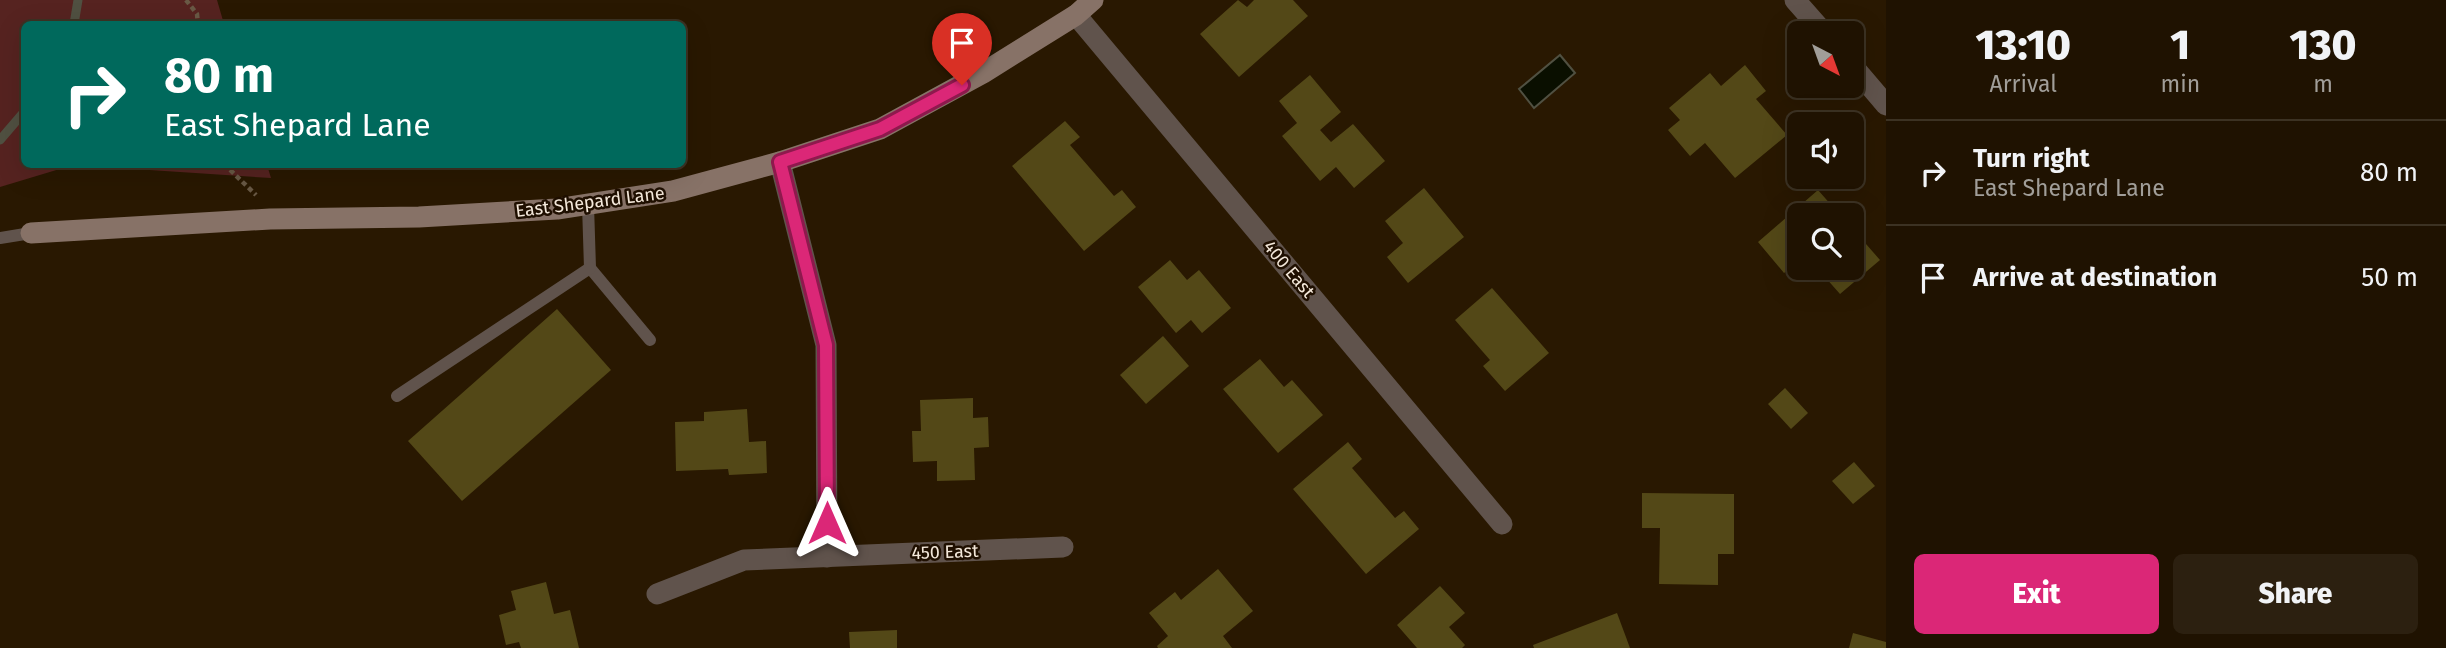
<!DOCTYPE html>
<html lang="en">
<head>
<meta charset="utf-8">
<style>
  body { margin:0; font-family:"Fira Sans",sans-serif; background:#2c2010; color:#f1f3f6; height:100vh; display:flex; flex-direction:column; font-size:26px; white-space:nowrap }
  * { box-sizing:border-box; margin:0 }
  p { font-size:23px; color:#a19e99 }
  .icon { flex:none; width:38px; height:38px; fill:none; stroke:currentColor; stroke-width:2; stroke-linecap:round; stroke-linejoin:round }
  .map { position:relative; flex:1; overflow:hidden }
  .side { display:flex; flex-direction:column; background:#1f1201; width:560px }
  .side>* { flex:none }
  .hud { position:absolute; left:21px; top:21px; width:665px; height:147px; border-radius:10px; box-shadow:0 7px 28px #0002,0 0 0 2px #3c3223; background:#00695c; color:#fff; overflow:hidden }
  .needle { width:46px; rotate:139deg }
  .buttons { position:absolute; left:1787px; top:21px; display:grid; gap:14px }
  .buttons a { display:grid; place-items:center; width:77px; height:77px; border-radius:10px; background:#1f1201; box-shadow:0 7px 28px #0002,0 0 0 2px #3c3223; font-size:35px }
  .pin { position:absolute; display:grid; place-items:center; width:60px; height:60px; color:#fff; margin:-72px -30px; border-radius:50% 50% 50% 0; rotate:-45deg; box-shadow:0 0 7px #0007 }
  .pin .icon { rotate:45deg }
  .me { position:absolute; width:77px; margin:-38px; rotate:0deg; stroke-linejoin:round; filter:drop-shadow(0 0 5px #0008) }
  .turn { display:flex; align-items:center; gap:24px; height:147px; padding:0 28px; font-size:32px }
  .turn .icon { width:91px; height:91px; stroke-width:2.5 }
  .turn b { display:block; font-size:49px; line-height:60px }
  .eta { display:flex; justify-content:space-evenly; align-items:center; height:119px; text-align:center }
  .eta b { font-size:42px; font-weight:800; line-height:49px }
  .primary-button { display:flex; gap:14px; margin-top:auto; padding:14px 28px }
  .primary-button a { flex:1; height:80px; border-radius:10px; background:#db2777; color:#fff; font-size:28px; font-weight:800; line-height:80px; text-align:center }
  .primary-button a+a { background:#2c2010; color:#f1f3f6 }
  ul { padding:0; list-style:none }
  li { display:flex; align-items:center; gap:21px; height:105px; padding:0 28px; border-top:2px solid #3c3223 }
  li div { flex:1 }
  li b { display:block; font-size:26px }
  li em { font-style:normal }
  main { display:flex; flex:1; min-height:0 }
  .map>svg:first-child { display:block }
</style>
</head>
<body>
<main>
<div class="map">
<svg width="1886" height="648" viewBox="0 0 1886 648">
  <rect width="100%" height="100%" fill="#291801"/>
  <polygon fill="#562320" points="0,0 217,0 224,24 24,24 24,164 267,165 271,178 73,165 0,187"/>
  <polygon fill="#0a0f00" stroke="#505041" stroke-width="2" points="1560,55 1575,73 1534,108 1519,89"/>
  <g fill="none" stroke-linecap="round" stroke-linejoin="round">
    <g stroke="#505041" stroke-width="9">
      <polyline points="74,24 78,0"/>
      <polyline points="0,140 24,112"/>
    </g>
  </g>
  <g fill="#534817">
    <polygon points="1238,0 1247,7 1254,0 1293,0 1308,16 1239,77 1200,34"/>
    <polygon points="1745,65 1766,91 1756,99 1787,135 1735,178 1705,143 1690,156 1668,130 1680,120 1669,108 1710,73 1721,86"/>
    <polygon points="1310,75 1341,112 1320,130 1331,142 1353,124 1385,161 1354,188 1336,167 1320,181 1282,136 1297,123 1279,101"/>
    <polygon points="1065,121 1080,137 1070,145 1114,196 1122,190 1136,207 1084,251 1012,166"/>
    <polygon points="1424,188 1464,237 1408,283 1387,257 1403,243 1385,221"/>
    <polygon points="1818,190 1840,215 1799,215 1799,261 1784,273 1758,242"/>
    <polygon points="1852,228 1880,260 1840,294 1817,268 1852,268"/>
    <polygon points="1170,260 1187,280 1199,270 1231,308 1202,333 1191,320 1176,333 1138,287"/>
    <polygon points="1492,288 1549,353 1505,391 1483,366 1490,360 1455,320"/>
    <polygon points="557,309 611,370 462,501 408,441"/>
    <polygon points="1163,336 1189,366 1146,404 1120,375"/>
    <polygon points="1260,359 1284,387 1292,380 1323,415 1278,453 1223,389"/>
    <polygon points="1785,388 1808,413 1791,429 1768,404"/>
    <polygon points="973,398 973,418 988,417 989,447 974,448 975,480 937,481 937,461 913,462 912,431 921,431 920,400"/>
    <polygon points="747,409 749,442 766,441 767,473 729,475 728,469 676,471 675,422 704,421 704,412"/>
    <polygon points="1348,442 1362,459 1352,468 1395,518 1404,511 1419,529 1366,574 1293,489"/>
    <polygon points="1854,462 1875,486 1853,504 1832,481"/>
    <polygon points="1642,493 1734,494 1734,554 1718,554 1718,585 1659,584 1660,528 1642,528"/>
    <polygon points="1218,569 1253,611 1223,636 1232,648 1158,648 1157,646 1168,636 1149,613 1175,592 1181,600"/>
    <polygon points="546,582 554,614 570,610 579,648 521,648 519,642 506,645 499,615 516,610 511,591"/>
    <polygon points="1440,586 1465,613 1449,627 1465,645 1462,648 1417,648 1397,625"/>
    <polygon points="1617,613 1630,648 1534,648 1533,645"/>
    <polygon points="897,630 897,648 850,648 849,632"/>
    <polygon points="1853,633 1886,642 1886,648 1849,648"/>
  </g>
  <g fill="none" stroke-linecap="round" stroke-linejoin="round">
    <g stroke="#695945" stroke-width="4.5" stroke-dasharray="5 3.5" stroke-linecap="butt">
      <polyline points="186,0 197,14 198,24"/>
      <polyline points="224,164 256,195"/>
    </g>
    <g stroke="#60534c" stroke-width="12">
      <polyline points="588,205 590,268 650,340"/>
      <polyline points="0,238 31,233"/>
      <polyline points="397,396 590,268"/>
    </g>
    <g stroke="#60534c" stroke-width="21">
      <polyline points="1795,0 1824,33"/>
      <polyline points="1076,15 1502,524"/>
      <polyline points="1852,65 1886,105"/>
      <polyline points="780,162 826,345 827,557"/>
      <polyline points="657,594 744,560 1063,547"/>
    </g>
    <polyline stroke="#877267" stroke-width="21" points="31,233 270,219 419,217 557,209 673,191 780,162 880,129 983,73 1076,15 1093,0"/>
  </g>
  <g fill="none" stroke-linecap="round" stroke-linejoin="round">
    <defs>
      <polyline id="route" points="827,523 826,345 780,162 880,129 962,85"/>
    </defs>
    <use href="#route" stroke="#8e194d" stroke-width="18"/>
    <use href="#route" stroke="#db2777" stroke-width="12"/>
  </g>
  <g text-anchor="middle" stroke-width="5" stroke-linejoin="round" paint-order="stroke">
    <g font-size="18" fill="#f4e8da" stroke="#1f0f00">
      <text transform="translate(590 202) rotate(-7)" y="6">East Shepard Lane</text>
      <text transform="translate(1289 269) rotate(50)" y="6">400 East</text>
      <text transform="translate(945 552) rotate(-2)" y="6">450 East</text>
    </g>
  </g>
</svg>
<div class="buttons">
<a><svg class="needle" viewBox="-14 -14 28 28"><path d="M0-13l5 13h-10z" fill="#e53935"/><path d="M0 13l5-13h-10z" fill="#a19e99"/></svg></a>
<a><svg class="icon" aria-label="sound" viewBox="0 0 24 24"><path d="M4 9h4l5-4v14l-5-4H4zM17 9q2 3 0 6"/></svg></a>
<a><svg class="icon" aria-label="search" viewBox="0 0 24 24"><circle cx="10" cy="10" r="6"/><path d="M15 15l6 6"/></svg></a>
</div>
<div class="pin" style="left:962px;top:85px;background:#d93025"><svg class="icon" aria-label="arrive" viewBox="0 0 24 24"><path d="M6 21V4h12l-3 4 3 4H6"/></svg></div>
<svg class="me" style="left:827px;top:523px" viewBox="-20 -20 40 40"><path d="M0-17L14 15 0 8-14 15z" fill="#db2777" stroke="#fff" stroke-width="4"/></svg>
<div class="hud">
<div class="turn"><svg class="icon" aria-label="right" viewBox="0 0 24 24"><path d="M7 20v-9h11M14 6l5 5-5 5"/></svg><div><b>80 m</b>East Shepard Lane</div></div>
</div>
</div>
<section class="side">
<div class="eta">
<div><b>13:10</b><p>Arrival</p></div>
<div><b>1</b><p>min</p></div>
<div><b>130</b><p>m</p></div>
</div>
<ul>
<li><svg class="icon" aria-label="right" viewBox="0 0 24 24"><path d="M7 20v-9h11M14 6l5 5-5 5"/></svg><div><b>Turn right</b><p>East Shepard Lane</p></div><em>80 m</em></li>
<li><svg class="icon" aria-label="arrive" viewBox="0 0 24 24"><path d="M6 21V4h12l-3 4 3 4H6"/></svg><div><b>Arrive at destination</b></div><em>50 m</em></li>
</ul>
<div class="primary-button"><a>Exit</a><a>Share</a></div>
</section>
</main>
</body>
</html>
